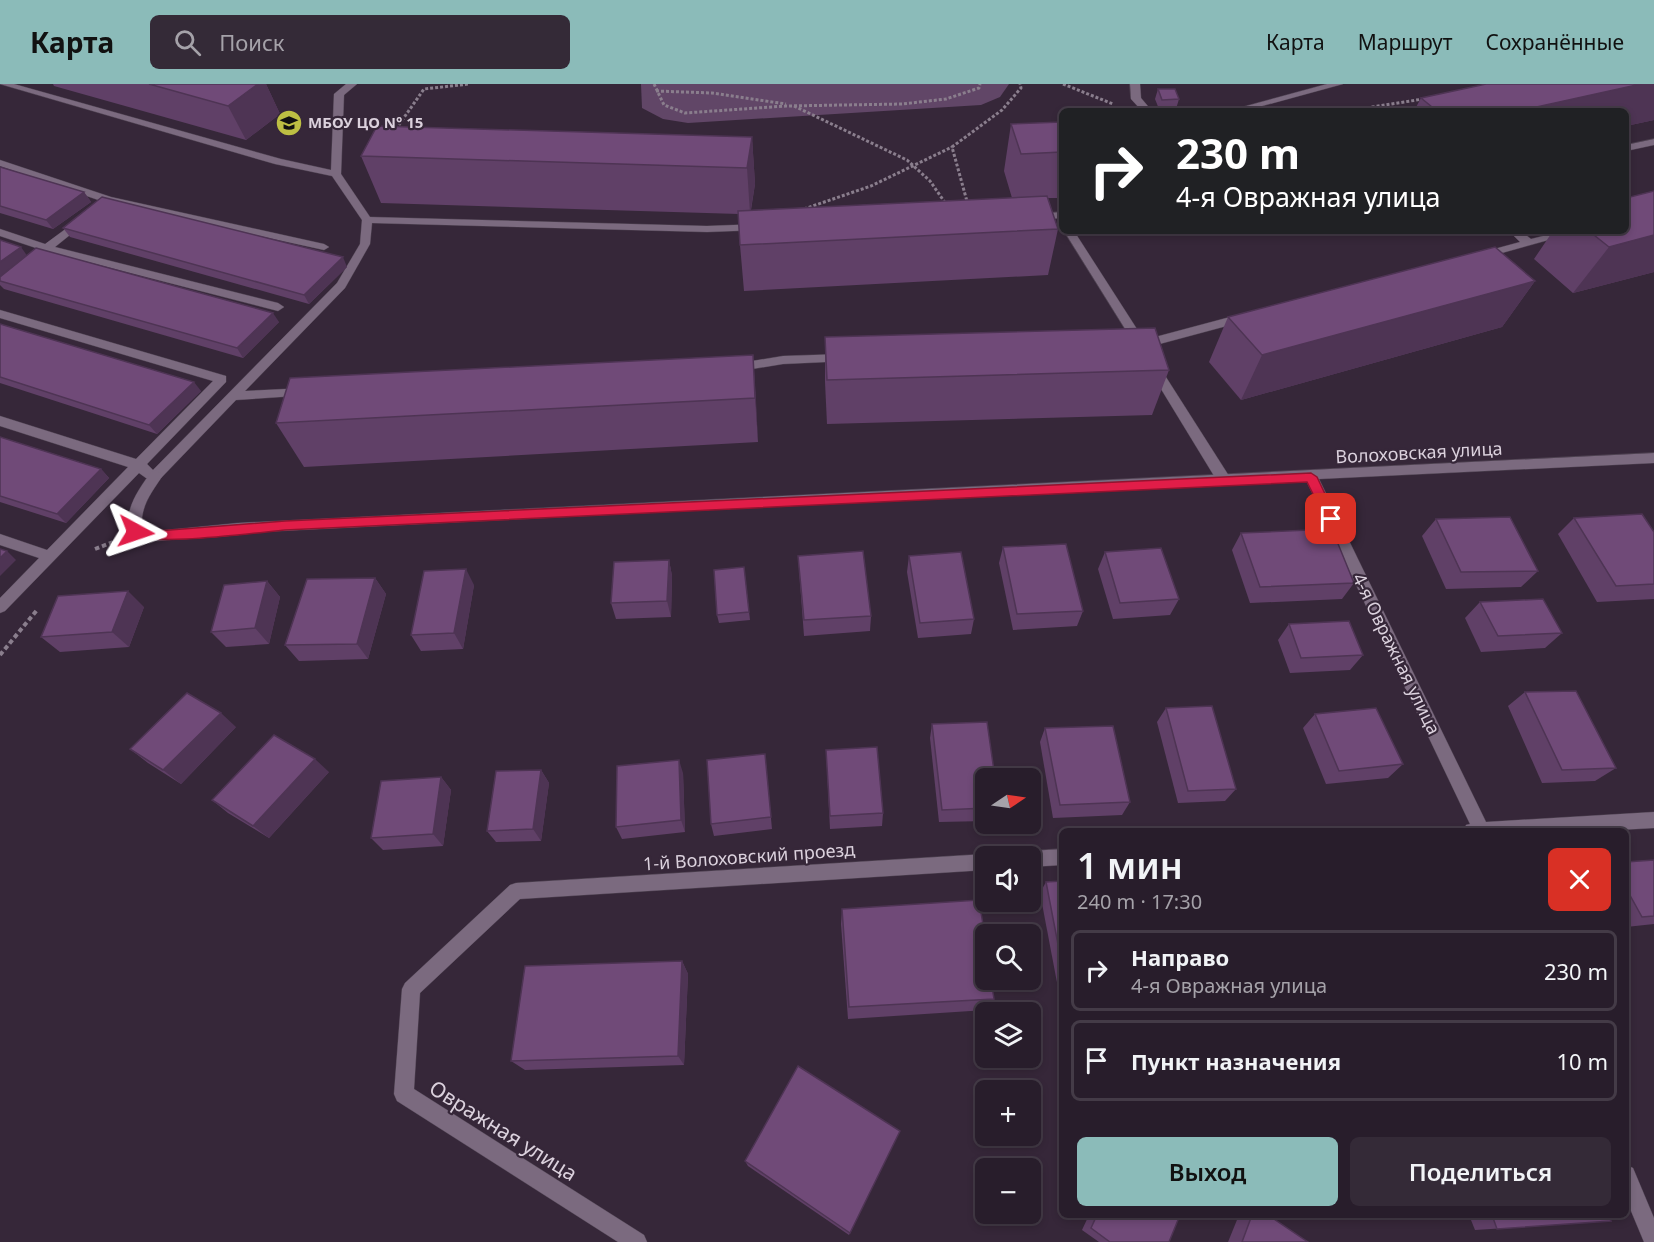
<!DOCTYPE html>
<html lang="ru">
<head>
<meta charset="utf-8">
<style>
  body { margin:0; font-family:"Noto Sans",sans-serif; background:#342a37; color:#f1f3f6; height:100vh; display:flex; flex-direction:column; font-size:22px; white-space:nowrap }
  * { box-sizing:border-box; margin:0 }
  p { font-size:20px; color:#a5a2a9 }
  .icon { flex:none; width:33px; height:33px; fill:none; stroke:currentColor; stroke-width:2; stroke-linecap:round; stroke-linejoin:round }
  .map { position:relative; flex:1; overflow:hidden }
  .sheet { position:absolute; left:1059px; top:744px; width:570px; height:390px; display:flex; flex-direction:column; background:#281d2b; border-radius:9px; box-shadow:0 3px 9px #0003,0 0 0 2px #443b47 }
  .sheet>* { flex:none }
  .hud { position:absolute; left:1059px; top:24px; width:570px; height:126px; border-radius:9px; box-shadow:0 3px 9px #0003,0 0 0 2px #443b47; background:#202124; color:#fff; overflow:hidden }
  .needle { width:39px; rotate:77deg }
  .tools { position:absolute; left:975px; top:684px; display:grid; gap:12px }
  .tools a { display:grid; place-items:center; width:66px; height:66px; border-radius:9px; background:#281d2b; box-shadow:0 3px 9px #0003,0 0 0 2px #443b47; font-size:30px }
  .pin { position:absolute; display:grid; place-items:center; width:51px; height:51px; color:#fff; margin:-26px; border-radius:12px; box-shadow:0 3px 9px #0006 }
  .me { position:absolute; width:66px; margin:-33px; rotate:95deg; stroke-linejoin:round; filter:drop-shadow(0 0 4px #0008) }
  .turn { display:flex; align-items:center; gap:21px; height:126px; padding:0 18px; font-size:27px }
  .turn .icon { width:78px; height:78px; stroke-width:2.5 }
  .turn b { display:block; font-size:42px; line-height:51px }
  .round { display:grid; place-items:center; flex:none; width:63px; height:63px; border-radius:9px; background:#342a37 }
  .head { display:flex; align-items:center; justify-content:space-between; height:102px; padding:0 18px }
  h1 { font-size:36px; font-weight:600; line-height:45px }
  .button { display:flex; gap:12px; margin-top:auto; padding:12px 18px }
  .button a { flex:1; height:69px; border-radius:9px; background:#8bbbb9; color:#111; font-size:24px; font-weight:600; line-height:69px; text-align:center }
  .button a+a { background:#342a37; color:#f1f3f6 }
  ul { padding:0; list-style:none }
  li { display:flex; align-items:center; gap:18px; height:81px; margin:0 12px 9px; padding:0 6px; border:3px solid #443b47; border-radius:9px }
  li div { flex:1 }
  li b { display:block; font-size:22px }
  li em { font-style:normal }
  header { display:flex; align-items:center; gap:36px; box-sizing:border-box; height:84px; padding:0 30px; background:#8bbbb9; color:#111 }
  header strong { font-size:28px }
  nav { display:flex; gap:33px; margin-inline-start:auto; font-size:21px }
  .search { width:420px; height:54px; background:#342a37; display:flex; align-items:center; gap:15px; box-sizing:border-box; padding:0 21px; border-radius:9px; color:#a5a2a9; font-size:22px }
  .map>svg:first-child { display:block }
</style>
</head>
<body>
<header>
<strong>Карта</strong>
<div class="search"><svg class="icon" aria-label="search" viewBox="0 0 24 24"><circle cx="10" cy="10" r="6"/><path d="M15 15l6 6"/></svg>Поиск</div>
<nav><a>Карта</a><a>Маршрут</a><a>Сохранённые</a></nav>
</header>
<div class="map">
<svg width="1654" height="1158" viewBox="0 0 1654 1158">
  <rect width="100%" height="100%" fill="#362739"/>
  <polygon fill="#614667" points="641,0 1009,0 1000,13 981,21 688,39 663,35 642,24"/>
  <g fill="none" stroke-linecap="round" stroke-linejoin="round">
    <defs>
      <g id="lane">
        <polygon points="0,0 14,0 281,75 331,86 334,10 346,0 357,0 344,11 341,90 370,133 707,142 760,140 765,143 760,146 707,148 372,139 370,160 345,204 245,307 306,304 310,305 310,311 236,316 161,394 146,394 139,389 5,527 0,529 0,514 39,474 0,461 0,450 47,466 128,383 0,342 0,332 136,375 213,297 0,234 0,226 226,292 226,298 147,380 153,386 337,199 360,160 362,136 332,92 275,80"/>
        <polygon points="1130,0 1140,0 1141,14 1152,27 1142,27 1131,15"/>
        <polygon points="1327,0 1343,0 1244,27 1228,27"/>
        <polygon points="1654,55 1654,61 1626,67 1626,61"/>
        <polygon points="0,76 111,113 324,160 329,163 324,166 104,118 0,82"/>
        <polygon points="1062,128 1062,134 1033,136 1028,133 1033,130"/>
        <polygon points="82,133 86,134 86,138 55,163 278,219 284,223 278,227 49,168 42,171 36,168 39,165 0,152 0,145 45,160"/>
        <polygon points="1064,147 1074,147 1144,256 1245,229 1251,233 1249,236 1141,265 1137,264"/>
        <polygon points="1509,147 1521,147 1531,155 1563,147 1581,147 1484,174 1476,174 1476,170 1520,158"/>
        <polygon points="844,270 848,271 848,277 783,280 734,288 728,284 734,280 783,272"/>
        <polygon points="1153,278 1157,279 1229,392 1231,396 1229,400 1219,400 1147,282"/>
      </g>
      <g id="street">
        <path d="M1654 369V379L1319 395 1486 738 1654 728V744L1600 747H1464L1466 741 1470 740 1306 396 238 449 157 457 131 452C121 429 139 405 151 388L156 386 163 391C152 408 140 422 142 444L157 447 238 439Z"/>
        <polygon points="1062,765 1062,781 1030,783 1030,772 1023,772 1030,767"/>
        <polygon points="986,770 992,772 986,772 986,786 520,815 420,909 414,1005 644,1151 647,1158 618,1158 397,1017 394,1010 402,905 405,899 510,801 516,799"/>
        <polygon points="1626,1081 1633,1084 1654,1134 1654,1158 1644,1158 1626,1115"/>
      </g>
    </defs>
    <use href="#lane" stroke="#4e4251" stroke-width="1"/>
    <use href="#street" stroke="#4e4251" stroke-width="1"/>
    <g stroke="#8a7e8d" stroke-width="3" stroke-dasharray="3 2" stroke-linecap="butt">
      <polyline points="654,0 664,21 685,29 786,22 902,20 946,15 979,4 980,0"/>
      <polyline points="1063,0 1113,20"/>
      <polyline points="656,7 712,9 786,20"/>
      <polyline points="794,22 907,76 930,97 946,120"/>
      <polyline points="1347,27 1423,15"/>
      <polyline points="396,45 424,5 469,0"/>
      <polyline points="968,121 952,63 1002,26 1021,4 1020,0"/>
      <polyline points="804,125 871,102 952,63"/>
    </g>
    <g stroke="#8a7e8d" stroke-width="4" stroke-dasharray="4.5 3" stroke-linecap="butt">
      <polyline points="95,465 113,458"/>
      <polyline points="0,571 37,526"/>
    </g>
    <use href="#lane" fill="#7b6a7f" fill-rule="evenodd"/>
    <use href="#street" fill="#7b6a7f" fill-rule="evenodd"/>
  </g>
  <g fill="#604067">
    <polygon points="53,0 266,0 280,30 246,56 54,2"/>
    <polygon points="1654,0 1654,36 1626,42 1626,27 1414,27 1421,14"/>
    <polygon points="1158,5 1179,15 1176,25 1159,25 1155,15"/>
    <polygon points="1062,38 1062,114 1048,114 1058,145 1048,191 744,207 740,161 739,130 381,119 361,72 752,53 755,100 751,126 1012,114 1004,87 1011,40"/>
    <polygon points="0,83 84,108 91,118 53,145 0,129"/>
    <polygon points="1654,107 1654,188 1573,209 1534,175 1553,147 1626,147"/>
    <polygon points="63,144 347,183 309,220 70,153"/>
    <polygon points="27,171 279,238 243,274 4,205 0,201 0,193"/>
    <polygon points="1535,197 1502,243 1241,316 1209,278 1228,233"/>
    <polygon points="0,240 201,307 157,350 0,299"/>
    <polygon points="825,253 1169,286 1152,331 827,340 825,298"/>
    <polygon points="753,271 758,358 304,383 276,339"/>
    <polygon points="0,353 101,385 109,394 66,439 0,418"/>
    <polygon points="1574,434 1654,448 1654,515 1597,518 1558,450"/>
    <polygon points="1436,435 1538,487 1521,503 1446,505 1422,452"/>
    <polygon points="1241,449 1354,499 1342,515 1250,519 1232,466"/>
    <polygon points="1003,463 1083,527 1077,542 1013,546 999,479"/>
    <polygon points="1105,468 1179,515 1170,531 1113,535 1098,485"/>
    <polygon points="798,472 871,532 870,547 804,552"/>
    <polygon points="909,472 974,535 971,550 918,554 907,488"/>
    <polygon points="669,476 672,492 671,533 616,535 611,519"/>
    <polygon points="744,483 750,536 719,539 717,531"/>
    <polygon points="375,494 386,510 368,575 299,577 285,561"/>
    <polygon points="267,497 280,513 269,560 226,563 211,548"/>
    <polygon points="474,501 463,565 421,567 411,551"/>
    <polygon points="1480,518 1562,549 1545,564 1481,568 1465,534"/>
    <polygon points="144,523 129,563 60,568 41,553"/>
    <polygon points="1289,540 1363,571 1350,586 1290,589 1278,556"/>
    <polygon points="1525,608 1616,684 1595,697 1542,699 1508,622"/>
    <polygon points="1166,624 1236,705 1225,717 1178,719 1157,638"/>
    <polygon points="1315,630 1403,680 1388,694 1326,700 1303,644"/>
    <polygon points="932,640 986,694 986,737 939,738 930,654"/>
    <polygon points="236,643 181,700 148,679 130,665"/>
    <polygon points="1045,644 1130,718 1122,731 1053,734 1040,658"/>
    <polygon points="826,666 883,729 882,742 830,745"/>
    <polygon points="765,670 772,745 714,752 711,740"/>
    <polygon points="541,686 549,699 541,757 496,758 487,747"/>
    <polygon points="329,688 269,754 228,729 212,716"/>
    <polygon points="683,689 685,748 622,755 616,743"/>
    <polygon points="441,693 451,706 443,762 383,766 371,754"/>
    <polygon points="1654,776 1654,840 1626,843 1626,778"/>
    <polygon points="1062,797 1062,908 1059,909 1040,809 1046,798"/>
    <polygon points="842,825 994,915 986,926 848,935 841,840"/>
    <polygon points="682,877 688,890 684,981 525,986 511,977"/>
    <polygon points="900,1047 849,1151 748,1082 745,1077"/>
    <polygon points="1089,1131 1180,1131 1169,1158 1099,1158 1082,1146"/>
    <polygon points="1239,1131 1252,1131 1308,1158 1228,1158"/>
    <polygon points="1469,1131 1608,1131 1611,1137 1475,1146"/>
  </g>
  <g fill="#4e3454">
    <polygon points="258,0 266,0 280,30 246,56 228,22"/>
    <polygon points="1641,0 1654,0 1654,36 1626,42 1626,27 1518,27"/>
    <polygon points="752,53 755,100 750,130 747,84"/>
    <polygon points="84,108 91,118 53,145 46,136"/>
    <polygon points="1654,151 1654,188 1573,209 1609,163"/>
    <polygon points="21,163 28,173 0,193 0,178"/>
    <polygon points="343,173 347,183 309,220 304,211"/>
    <polygon points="1535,197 1502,243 1241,316 1262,271"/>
    <polygon points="273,229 279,238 243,274 237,264"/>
    <polygon points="753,271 756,316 758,358 755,314"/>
    <polygon points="194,298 201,307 157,350 149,341"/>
    <polygon points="101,385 109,394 66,439 57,430"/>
    <polygon points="7,467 16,476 0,492 0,474"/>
    <polygon points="669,476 672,492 671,533 667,517"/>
    <polygon points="466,485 474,501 463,565 454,549"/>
    <polygon points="375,494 386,510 368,575 357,560"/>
    <polygon points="267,497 280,513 269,560 255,544"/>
    <polygon points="128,507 144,523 129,563 112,548"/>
    <polygon points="221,629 236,643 181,700 163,686"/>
    <polygon points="315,675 329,688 269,754 253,742"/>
    <polygon points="679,676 683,689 685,748 681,736"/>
    <polygon points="541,686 549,699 541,757 533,745"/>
    <polygon points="441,693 451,706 443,762 433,750"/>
    <polygon points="682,877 688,890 684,981 678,972"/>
  </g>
  <g fill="#704a78" stroke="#4e3454" stroke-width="1.5">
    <polygon points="149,0 258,0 228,22"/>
    <polygon points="1486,0 1641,0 1518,27 1437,27 1421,14"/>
    <polygon points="1158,5 1175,5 1179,15 1162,16"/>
    <polygon points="1374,25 1375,27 1330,27"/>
    <polygon points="1062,38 1062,68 1021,70 1011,40"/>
    <polygon points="377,42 752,53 747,84 361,72"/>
    <polygon points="0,83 84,108 46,136 0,122"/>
    <polygon points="1654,107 1654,151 1609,163 1589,147 1626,147 1626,114"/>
    <polygon points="1047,112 1058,145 740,161 738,127"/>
    <polygon points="102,113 343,173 304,211 63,144"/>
    <polygon points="0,156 21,163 0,178"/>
    <polygon points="1495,163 1535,197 1262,271 1228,233"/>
    <polygon points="36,164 273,229 237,264 0,197 0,193"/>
    <polygon points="0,240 194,298 149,341 0,293"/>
    <polygon points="1155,244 1169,286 827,296 825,253"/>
    <polygon points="753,271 755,314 276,339 290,294"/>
    <polygon points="0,353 101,385 57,430 0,412"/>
    <polygon points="1642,430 1654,448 1654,500 1616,502 1574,434"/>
    <polygon points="1510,433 1538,487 1461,488 1436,435"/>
    <polygon points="1332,445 1354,499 1260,503 1241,449"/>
    <polygon points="1066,460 1083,527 1017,530 1003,463"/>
    <polygon points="1161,464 1179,515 1120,519 1105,468"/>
    <polygon points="0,465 7,467 0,474"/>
    <polygon points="863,467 871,532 804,536 798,472"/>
    <polygon points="961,468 974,535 920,539 909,472"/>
    <polygon points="669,476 667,517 611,519 614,478"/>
    <polygon points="744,483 749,528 717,531 714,486"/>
    <polygon points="466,485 454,549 411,551 424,487"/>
    <polygon points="375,494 357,560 285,561 307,495"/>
    <polygon points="267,497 255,544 211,548 224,501"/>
    <polygon points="128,507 112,548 41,553 58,512"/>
    <polygon points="1543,515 1562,549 1498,552 1480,518"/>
    <polygon points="1349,537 1363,571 1301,574 1289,540"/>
    <polygon points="1576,607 1616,684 1562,686 1525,608"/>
    <polygon points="187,609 221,629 163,686 130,665"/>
    <polygon points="1212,622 1236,705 1188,707 1166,624"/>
    <polygon points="1376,624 1403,680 1339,687 1315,630"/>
    <polygon points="987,638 995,694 986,694 986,724 942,726 932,640"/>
    <polygon points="1113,642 1130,718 1060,721 1045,644"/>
    <polygon points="274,651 315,675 253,742 212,716"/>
    <polygon points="877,663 883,729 830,732 826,666"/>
    <polygon points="765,670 771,733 711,740 707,676"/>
    <polygon points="679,676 681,736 616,743 617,682"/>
    <polygon points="541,686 533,745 487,747 496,687"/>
    <polygon points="441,693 433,750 371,754 381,697"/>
    <polygon points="1654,776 1654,832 1642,833 1626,804 1626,778"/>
    <polygon points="1062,797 1062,881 1046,798"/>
    <polygon points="979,816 986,859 986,896 991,896 994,915 849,923 842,825"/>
    <polygon points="682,877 678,972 511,977 525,882"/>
    <polygon points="798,982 900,1047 850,1149 745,1077"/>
    <polygon points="1097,1131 1180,1131 1169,1158 1110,1158 1091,1144"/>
    <polygon points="1252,1131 1268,1131 1308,1158 1242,1158"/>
    <polygon points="1492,1131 1608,1131 1611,1137 1497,1145"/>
  </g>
  <path fill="#e11d48" stroke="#92132f" stroke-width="1.5" d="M1311 389 1317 393 1337 435 1335 438H1327L1307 398 285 446C261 448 141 465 129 448L136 444 157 447 285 437Z"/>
  <defs>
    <symbol id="school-disc" viewBox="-11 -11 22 22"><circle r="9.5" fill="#bdbf43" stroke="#362739"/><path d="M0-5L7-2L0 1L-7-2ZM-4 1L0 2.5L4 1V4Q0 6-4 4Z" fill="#111"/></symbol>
  </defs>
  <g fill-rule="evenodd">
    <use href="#school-disc" x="274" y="24" width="30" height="30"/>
  </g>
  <g text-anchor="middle" stroke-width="4.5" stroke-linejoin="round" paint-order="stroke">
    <g font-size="15" font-weight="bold" fill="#dbd1dd" stroke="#362739" text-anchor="start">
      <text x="308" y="44">МБОУ ЦО N° 15</text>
    </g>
    <g font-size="18" fill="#dbd1dd" stroke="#362739">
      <text transform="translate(1419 369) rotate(-3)" y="6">Волоховская улица</text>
      <text transform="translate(1396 570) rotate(64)" y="6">4-я Овражная улица</text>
      <text transform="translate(749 773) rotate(-4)" y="6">1-й Волоховский проезд</text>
    </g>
    <g font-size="21" fill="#dbd1dd" stroke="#362739">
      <text transform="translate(503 1047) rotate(32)" y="7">Овражная улица</text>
    </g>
  </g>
</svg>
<div class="tools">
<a><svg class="needle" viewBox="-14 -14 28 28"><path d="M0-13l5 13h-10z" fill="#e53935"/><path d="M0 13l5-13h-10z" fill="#a5a2a9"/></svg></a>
<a><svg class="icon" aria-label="sound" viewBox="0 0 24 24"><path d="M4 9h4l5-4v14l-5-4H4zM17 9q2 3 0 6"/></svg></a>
<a><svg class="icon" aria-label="search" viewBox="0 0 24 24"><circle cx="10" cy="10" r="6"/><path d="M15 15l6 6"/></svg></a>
<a><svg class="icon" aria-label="layers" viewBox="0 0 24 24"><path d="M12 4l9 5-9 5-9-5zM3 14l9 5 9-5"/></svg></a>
<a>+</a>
<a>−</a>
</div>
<div class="pin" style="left:1331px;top:435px;background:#d93025"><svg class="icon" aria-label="arrive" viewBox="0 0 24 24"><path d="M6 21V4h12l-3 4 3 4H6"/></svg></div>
<svg class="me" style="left:136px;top:448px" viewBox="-20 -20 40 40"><path d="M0-17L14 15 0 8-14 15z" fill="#e11d48" stroke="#fff" stroke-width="4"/></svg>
<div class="hud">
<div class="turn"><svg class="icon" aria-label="right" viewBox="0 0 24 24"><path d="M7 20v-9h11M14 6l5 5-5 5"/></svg><div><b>230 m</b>4-я Овражная улица</div></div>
</div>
<section class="sheet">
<div class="head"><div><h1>1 мин</h1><p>240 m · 17:30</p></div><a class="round" style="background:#d93025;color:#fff"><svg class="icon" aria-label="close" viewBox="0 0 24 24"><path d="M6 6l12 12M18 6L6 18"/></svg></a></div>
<ul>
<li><svg class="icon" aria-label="right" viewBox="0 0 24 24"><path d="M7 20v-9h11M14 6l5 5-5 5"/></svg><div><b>Направо</b><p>4-я Овражная улица</p></div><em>230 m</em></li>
<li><svg class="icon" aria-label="arrive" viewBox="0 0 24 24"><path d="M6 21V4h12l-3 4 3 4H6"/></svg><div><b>Пункт назначения</b></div><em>10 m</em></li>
</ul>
<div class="button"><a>Выход</a><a>Поделиться</a></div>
</section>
</div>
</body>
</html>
